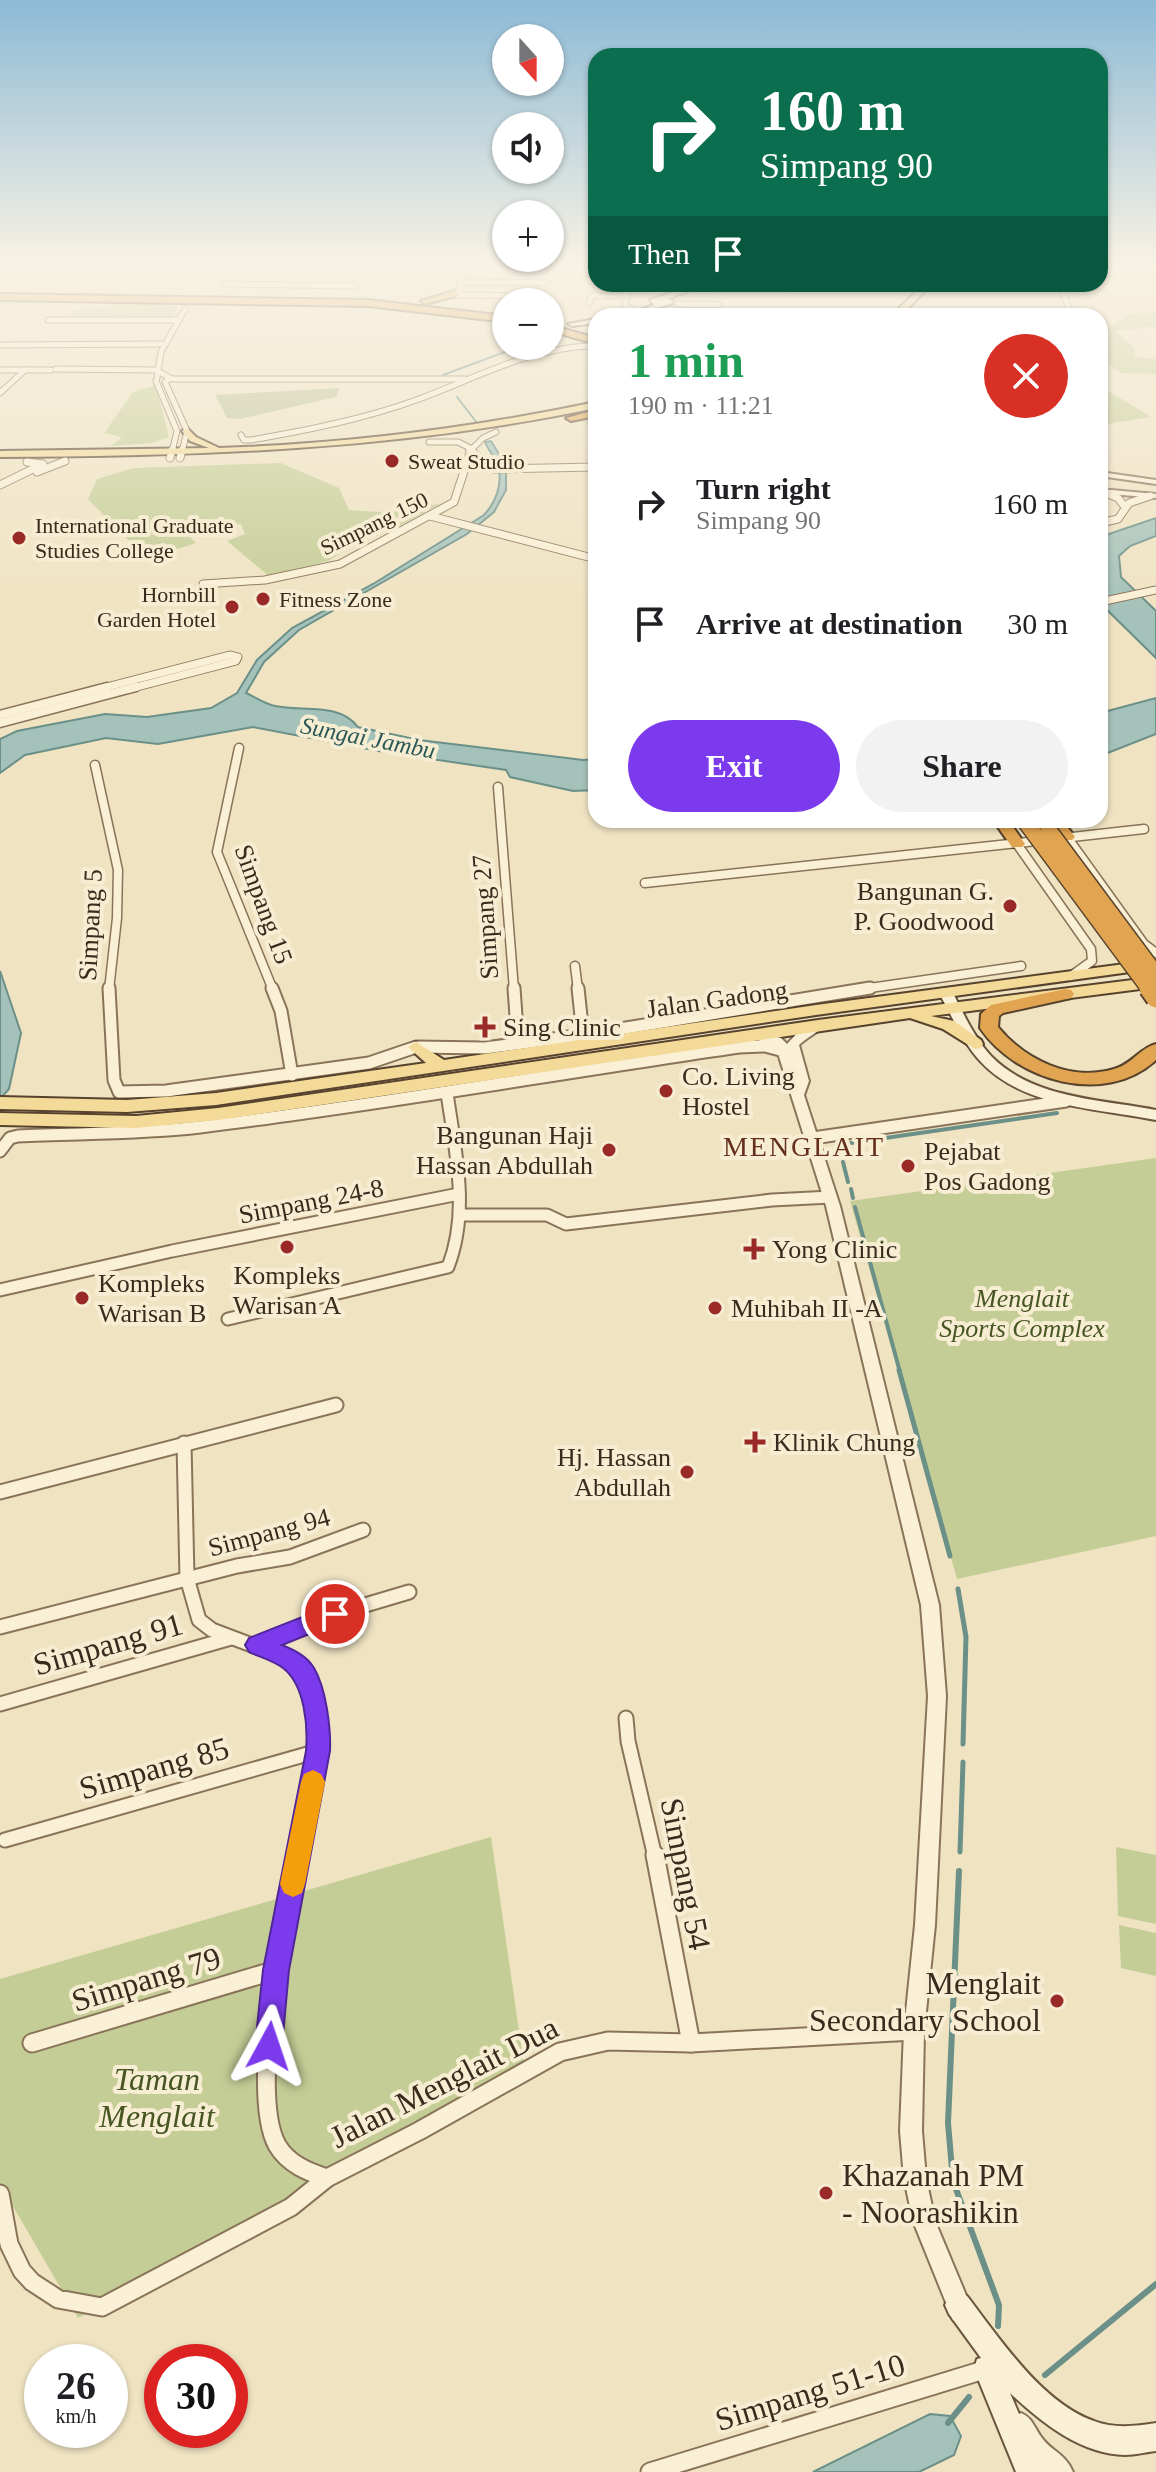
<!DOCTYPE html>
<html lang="en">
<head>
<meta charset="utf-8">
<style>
  body { margin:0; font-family:"Times New Roman",serif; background:#f2f2f2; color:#202124; height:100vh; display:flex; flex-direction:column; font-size:30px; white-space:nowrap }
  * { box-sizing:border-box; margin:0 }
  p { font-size:26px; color:#757577 }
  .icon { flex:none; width:44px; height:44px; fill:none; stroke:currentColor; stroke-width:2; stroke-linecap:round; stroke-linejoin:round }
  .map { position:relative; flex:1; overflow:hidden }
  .panel { position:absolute; left:588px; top:308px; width:520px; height:520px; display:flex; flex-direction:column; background:#fff; border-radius:24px; box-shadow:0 2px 6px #0004 }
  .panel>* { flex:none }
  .banner { position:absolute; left:588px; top:48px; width:520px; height:244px; border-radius:24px; box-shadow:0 2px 6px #0004; background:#0b6e4f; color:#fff; overflow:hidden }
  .needle { width:52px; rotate:159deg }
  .tools { position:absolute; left:492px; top:24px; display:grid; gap:16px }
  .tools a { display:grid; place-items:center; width:72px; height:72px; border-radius:50%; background:#fff; box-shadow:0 2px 6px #0004; font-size:40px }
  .speed { position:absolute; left:24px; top:2344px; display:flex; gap:16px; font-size:40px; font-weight:700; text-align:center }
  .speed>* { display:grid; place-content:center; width:104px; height:104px; border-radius:50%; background:#fff; box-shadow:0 2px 6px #0004; line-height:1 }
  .speed small { font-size:20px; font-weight:400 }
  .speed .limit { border:12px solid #d22; background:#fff; color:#111 }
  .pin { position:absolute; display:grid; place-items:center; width:68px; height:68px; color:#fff; margin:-34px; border:4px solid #fff; border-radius:50%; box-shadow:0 2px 8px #0007 }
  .me { position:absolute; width:88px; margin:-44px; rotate:5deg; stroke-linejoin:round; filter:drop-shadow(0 0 6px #0008) }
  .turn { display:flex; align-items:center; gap:28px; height:168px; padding:0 40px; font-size:36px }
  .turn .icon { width:104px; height:104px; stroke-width:2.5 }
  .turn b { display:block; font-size:56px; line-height:68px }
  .then { display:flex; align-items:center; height:76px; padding:0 40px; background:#0003; gap:16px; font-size:30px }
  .round { display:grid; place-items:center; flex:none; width:84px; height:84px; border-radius:42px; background:#f2f2f2 }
  .headline { display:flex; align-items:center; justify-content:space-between; height:136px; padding:0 40px }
  h1 { font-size:48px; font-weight:600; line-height:60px; color:#1e9e55 }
  .cta { display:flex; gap:16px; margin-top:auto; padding:16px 40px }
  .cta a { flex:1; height:92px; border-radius:48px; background:#7c3aed; color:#fff; font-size:32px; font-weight:600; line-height:92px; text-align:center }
  .cta a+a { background:#f2f2f2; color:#202124 }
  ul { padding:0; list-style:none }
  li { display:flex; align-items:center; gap:24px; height:120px; padding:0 40px }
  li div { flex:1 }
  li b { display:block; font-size:30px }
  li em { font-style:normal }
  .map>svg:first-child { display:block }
</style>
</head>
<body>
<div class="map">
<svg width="1156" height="2472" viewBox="0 0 1156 2472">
  <rect width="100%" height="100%" fill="#efe3c2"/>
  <g fill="#c5cd96">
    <polygon points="115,303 165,303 178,307 172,317 167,319 118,316 88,320 69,315 73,310 105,308"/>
    <polygon points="1156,312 1156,326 1116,331 1135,349 1135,357 1156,359 1156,374 1121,373 1100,358 1100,333 1130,314"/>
    <polygon points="156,385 169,437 152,443 111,446 122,437 104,433 133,392"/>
    <polygon points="1100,388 1103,388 1151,417 1100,425"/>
    <polygon points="281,463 339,488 349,510 379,512 440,504 394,529 367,537 328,561 269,576 227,541 245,534 241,524 200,526 187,534 196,543 168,552 143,555 88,499 97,479 134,468"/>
    <polygon points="1156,1158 1156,1536 957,1579 850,1201"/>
    <polygon points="491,1837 526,2079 78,2318 0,2184 0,1979"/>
    <polygon points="1116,1847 1156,1855 1156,1924 1118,1916"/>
    <polygon points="1119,1925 1156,1933 1156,1976 1121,1968"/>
  </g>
  <polygon fill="#bbc295" points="340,388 336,397 240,419 227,418 215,395"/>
  <g fill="#a5c2ba" stroke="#6b9088" stroke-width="2">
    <path d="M491 441 506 466V490L494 512 467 534 299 630 264 662 246 693C255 697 265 704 275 706 302 712 339 702 358 727L419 740 583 760 596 759V790L573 791 510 777 506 770 384 752 253 727 158 744 106 738 25 755 0 773V739L17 731 105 714 147 717 211 708 237 693 257 660 292 628 373 584 484 515C496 502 503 484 498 466 496 458 488 450 485 442Z"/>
    <polygon points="1156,518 1156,536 1130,546 1119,556 1121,577 1156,611 1156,658 1100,603 1100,537"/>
    <polygon points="1156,698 1156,734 1100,756 1100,713"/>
    <polygon points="0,971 21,1033 9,1089 0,1099"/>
    <polygon points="930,2414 950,2416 961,2436 954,2455 919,2472 813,2472"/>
  </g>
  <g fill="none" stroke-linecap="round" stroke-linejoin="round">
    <g stroke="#6b9088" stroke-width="2">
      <polyline points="919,316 927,310"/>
      <polyline points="443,375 513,349"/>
      <polyline points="457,397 477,423"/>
    </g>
    <g stroke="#6b9088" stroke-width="4">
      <polyline points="840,1154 844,1144 1057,1113"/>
      <polyline points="843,1162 848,1182"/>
      <polyline points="851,1189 853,1198"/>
      <polyline points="855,1207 900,1372"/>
    </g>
    <g stroke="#6b9088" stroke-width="5">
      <polyline points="899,1370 950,1556"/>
      <polyline points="958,1589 966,1637 963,1744"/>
      <polyline points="960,1852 963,1762"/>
    </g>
    <g stroke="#6b9088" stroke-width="6">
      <polyline points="959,1871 948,2123 953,2181 999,2305 998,2326"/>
      <polyline points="1045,2375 1156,2284"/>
      <polyline points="948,2423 969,2397"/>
    </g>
    <defs>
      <g id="minor-far5">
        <polyline points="29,265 30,275"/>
        <polyline points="465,265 458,295 536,296"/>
        <polyline points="252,267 350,268"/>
        <polyline points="87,269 192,265"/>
        <polyline points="460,282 544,283 551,279 552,265"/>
        <polyline points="224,284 355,286"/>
        <polyline points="628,284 625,306 638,312"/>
        <polyline points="716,284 717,289 785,289"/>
        <polyline points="852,284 853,287"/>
        <polyline points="1064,284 1063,293 1069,308"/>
        <polyline points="589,303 592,296 628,296"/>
        <polyline points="677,304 719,305"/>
        <polyline points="805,312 805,316"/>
        <polyline points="944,313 989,312 998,316"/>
        <polyline points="48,320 179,320"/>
        <polyline points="0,345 165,344"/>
        <polyline points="56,369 156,370 170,378 165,382 187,431 182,452"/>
        <polyline points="0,370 51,370"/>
        <polyline points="157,378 161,352 185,309"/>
        <polyline points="170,379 465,379"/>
        <polyline points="156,381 177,431 172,452"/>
        <polyline points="0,393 25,370"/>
        <path d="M241 435 244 440H251C308 430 365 419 419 399 476 378 527 349 589 346"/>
        <polyline points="429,442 458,442 470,448"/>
        <polyline points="469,449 473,452"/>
        <polyline points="469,452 483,438 496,432"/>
      </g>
      <g id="minor-far4">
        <polyline points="470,450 494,469 596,467"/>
        <polyline points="170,458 172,450"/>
        <polyline points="180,458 182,450"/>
        <polyline points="37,472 65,461"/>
        <polyline points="0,485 43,464 27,462"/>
        <polyline points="1104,492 1118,498 1125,507"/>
        <polyline points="430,516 596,559"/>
        <polyline points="1100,523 1118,519 1129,503 1150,496"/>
        <polyline points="203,584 265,580 340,564 454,502 471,450"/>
        <polyline points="1100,602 1156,590"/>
        <polyline points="99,689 230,655 238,657 236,661 129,689"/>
      </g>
      <g id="minor-far3">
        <polyline points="0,715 107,687"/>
        <polyline points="0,723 136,687"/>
        <polyline points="239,748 217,852 273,990"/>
        <polyline points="95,765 118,870 117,918 109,990"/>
        <polyline points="498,787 514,990"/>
        <polyline points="1067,837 1144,944 1156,953"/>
        <polyline points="1063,838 1144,829"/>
        <polyline points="1017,844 1091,949 1092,961 1071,976"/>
        <polyline points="645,883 1046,840"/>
        <polyline points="575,966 578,990"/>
        <polyline points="856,990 1021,966"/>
      </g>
      <g id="minor-far2">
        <polyline points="109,988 114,1080 119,1092 166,1091 369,1063 416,1047 485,1048 583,1035 870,988"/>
        <polyline points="272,988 281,1011 292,1075"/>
        <polyline points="514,988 518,1044"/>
        <polyline points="578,988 583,1035"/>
        <polyline points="813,1138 1066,1101"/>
        <path d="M0 1151 10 1138 18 1136C78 1133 140 1134 200 1127 380 1105 559 1073 739 1047L765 1046 784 1051"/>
        <polyline points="461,1215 547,1215 566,1224 772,1200 831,1197"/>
        <polyline points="0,1290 172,1251 459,1194"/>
        <path d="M228 1319 448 1267C470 1211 455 1150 447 1093"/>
      </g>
      <g id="minor-far1">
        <polyline points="184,1443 187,1578 199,1620 212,1630 289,1659 304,1673 320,1729 296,1857"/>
        <polyline points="0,1492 336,1405"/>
        <polyline points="0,1627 237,1566 290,1557 363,1530"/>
        <polyline points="257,1645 335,1614 409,1592"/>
        <polyline points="0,1704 231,1638"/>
        <polyline points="626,1718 628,1741 655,1857"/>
        <polyline points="5,1840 318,1751"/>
      </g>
      <g id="minor">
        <path d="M297 1855C284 1915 249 2094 277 2145 288 2164 308 2172 327 2178"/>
        <polyline points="655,1855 691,2043"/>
        <polyline points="32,2043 276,1970"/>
        <polyline points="0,2194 9,2244 22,2271 32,2282 58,2299 102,2307 291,2207 327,2178 419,2131 560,2052 608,2041 691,2043 914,2031"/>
        <polyline points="650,2472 987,2369"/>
      </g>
      <g id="tertiary">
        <polygon points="1100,472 1156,480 1156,484 1100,476"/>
        <polygon points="1100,489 1156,494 1156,498 1100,493"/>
        <path d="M818 1021 824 1025C818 1033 807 1037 799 1045L809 1081 804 1095 840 1206 939 1605 946 1696 935 1925 924 2031 922 2131 926 2178 935 2221 973 2312 969 2320 961 2324 953 2320 913 2221 904 2178 900 2131 904 2031 915 1925 928 1696 921 1605 826 1206 776 1047 773 1044 749 1038 747 1035 753 1031 781 1038 787 1044 801 1029Z"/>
        <path d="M1021 2413C1033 2418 1034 2428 1042 2438 1051 2451 1065 2453 1073 2472H1034L1009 2425 1013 2417Z"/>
      </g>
      <g id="secondary">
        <polygon points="697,284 707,284 668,299 673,301 673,303 633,316 622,316 654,305 650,300"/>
        <polygon points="596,319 596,323 572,326 568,324"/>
        <path d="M946 989 953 993C964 1015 975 1039 992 1057 1034 1099 1101 1099 1156 1110V1120C1098 1108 1024 1108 981 1062 963 1043 952 1016 939 993Z"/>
        <path d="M958 2292 967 2296C1000 2339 1042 2403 1094 2421 1115 2429 1135 2426 1156 2423V2451C1146 2452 1135 2455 1125 2455 1080 2454 1041 2422 1010 2393L1044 2472H1016L974 2369 977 2359 981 2358 949 2314 945 2305 949 2296Z"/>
      </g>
      <g id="primary">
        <polygon points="924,284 932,284 900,316 891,316"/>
        <path d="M596 402V408C396 450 204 456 0 457V451L209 448 190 441 182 431 187 428 196 437 219 448C346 444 472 428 596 402Z"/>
        <polygon points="1147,961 1152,963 1152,969 816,1015 216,1105 127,1112 0,1109 0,1097 127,1100 216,1093 426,1063 408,1047 416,1042 444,1060 816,1005"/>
        <polygon points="1156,977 1156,987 931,1016 954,1021 981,1040 983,1044 981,1048 975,1049 943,1029 910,1018 218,1120 136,1128 0,1125 0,1113 136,1116 218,1108 818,1020"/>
      </g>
      <g id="motorway">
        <polygon points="457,290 460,295 425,304 421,301"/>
        <polygon points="0,294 368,300 506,316 506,322 368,306 0,300"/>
        <polygon points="550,325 596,338 596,344 550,331"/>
        <polygon points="596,410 596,416 571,421 566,418"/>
        <polygon points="993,820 1008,820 1025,844 1022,847 1012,847"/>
        <polygon points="1047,820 1062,820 1075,837 1072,840 1062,840"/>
        <path d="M1065 989 1071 990 1074 994 1071 998 1003 1013 999 1016 998 1027C1025 1060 1071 1082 1114 1069 1131 1065 1140 1048 1156 1044V1060C1105 1107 1016 1081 980 1028L981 1014 991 1005Z"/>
      </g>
    </defs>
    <use href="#minor-far5" stroke="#897459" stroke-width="7"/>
    <use href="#minor-far4" stroke="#897459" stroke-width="9"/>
    <use href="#minor-far3" stroke="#897459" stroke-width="11"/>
    <use href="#minor-far2" stroke="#897459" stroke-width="15"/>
    <use href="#minor-far1" stroke="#897459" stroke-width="17"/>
    <use href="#minor" stroke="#897459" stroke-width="21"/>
    <use href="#tertiary" stroke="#897459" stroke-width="4"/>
    <use href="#secondary" stroke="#6b553c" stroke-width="4"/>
    <use href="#primary" stroke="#57422d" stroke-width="4"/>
    <use href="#motorway" stroke="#57422d" stroke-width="4"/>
    <use href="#minor-far5" stroke="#faf0d6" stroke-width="5"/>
    <use href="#minor-far4" stroke="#faf0d6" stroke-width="7"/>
    <use href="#minor-far3" stroke="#faf0d6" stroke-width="8"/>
    <use href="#minor-far2" stroke="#faf0d6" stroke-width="11"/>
    <use href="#minor-far1" stroke="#faf0d6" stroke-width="13"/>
    <use href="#minor" stroke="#faf0d6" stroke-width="17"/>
    <use href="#tertiary" fill="#faf0d6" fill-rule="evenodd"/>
    <use href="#secondary" fill="#faf0d6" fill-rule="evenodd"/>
    <use href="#primary" fill="#f3da99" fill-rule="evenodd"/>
    <use href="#motorway" fill="#e1a551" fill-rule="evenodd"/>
    <defs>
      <g id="motorway-bridge-far1">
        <polyline points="1024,820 1150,990"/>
        <polyline points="1048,829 1156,974"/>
      </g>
      <polyline id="motorway-bridge" points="1149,988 1156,998"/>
    </defs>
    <use href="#motorway-bridge-far1" stroke="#57422d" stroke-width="18" stroke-linecap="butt"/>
    <use href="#motorway-bridge" stroke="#57422d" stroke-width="23" stroke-linecap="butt"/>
    <use href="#motorway-bridge-far1" stroke="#e1a551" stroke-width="15"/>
    <use href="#motorway-bridge" stroke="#e1a551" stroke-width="19"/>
  </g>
  <linearGradient id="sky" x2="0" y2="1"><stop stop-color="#8dbad6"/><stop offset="0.43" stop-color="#f8f2e4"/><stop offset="1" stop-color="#f8f2e4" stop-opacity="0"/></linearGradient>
  <rect width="1156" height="611" fill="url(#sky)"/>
  <path fill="#7c3aed" stroke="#51269a" stroke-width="2" d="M335 1604 342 1607 346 1614 342 1621 282 1645C294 1650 307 1656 314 1668 326 1688 331 1728 330 1751L289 1970 282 2046 278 2055 269 2059 259 2055 255 2046 263 1970 306 1751C308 1726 305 1685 283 1668 274 1661 260 1657 249 1652L245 1645 249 1638Z"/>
  <polygon fill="#f59e0b" points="313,1770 321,1774 325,1782 305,1884 302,1893 293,1897 284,1893 280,1884 301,1782 304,1774"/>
  <g fill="#9a2a27" stroke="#f6edd2" stroke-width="3">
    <circle cx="392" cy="461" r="8"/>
    <circle cx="19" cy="538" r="8"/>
    <circle cx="263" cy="599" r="8"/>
    <circle cx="232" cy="607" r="8"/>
    <circle cx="1010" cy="906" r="8"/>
    <path d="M481 1015h8v8h8v8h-8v8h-8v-8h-8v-8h8z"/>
    <circle cx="666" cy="1091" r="8"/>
    <circle cx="609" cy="1150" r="8"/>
    <circle cx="908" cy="1166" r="8"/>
    <circle cx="287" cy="1247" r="8"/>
    <path d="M750 1237h8v8h8v8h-8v8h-8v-8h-8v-8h8z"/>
    <circle cx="82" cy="1298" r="8"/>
    <circle cx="715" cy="1308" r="8"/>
    <path d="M751 1430h8v8h8v8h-8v8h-8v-8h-8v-8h8z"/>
    <circle cx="687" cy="1472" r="8"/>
    <circle cx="1057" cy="2001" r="8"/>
    <circle cx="826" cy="2193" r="8"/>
  </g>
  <g text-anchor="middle" stroke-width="8" stroke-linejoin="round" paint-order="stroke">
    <g font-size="22" fill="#392b1d" stroke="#f6edd2" text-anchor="start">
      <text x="408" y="469">Sweat Studio</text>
      <text x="35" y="533">International Graduate<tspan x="35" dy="25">Studies College</tspan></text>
      <text x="216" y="602" text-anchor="end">Hornbill<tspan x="216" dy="25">Garden Hotel</tspan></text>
      <text x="279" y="607">Fitness Zone</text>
    </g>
    <g font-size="22" fill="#392b1d" stroke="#f6edd2">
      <text transform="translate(374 523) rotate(-26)" y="8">Simpang 150</text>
    </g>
    <g font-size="24" font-style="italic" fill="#2c5957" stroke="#f6edd2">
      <text transform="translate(368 738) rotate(11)" y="8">Sungai Jambu</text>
    </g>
    <g font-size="26" fill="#392b1d" stroke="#f6edd2" text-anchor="start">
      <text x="994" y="900" text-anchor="end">Bangunan G.<tspan x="994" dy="30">P. Goodwood</tspan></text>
      <text x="503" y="1036">Sing Clinic</text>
      <text x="682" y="1085">Co. Living<tspan x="682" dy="30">Hostel</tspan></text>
      <text x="593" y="1144" text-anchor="end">Bangunan Haji<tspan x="593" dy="30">Hassan Abdullah</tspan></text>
      <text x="924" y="1160">Pejabat<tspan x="924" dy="30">Pos Gadong</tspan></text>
      <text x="772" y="1258">Yong Clinic</text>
      <text x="287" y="1284" text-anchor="middle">Kompleks<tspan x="287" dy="30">Warisan A</tspan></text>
      <text x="98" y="1292">Kompleks<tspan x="98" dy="30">Warisan B</tspan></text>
      <text x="731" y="1317">Muhibah II -A</text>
      <text x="773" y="1451">Klinik Chung</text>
      <text x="671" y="1466" text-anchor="end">Hj. Hassan<tspan x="671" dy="30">Abdullah</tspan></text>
    </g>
    <g font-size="26" fill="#392b1d" stroke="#f6edd2">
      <text transform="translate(264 904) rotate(70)" y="9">Simpang 15</text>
      <text transform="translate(485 917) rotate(-94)" y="9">Simpang 27</text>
      <text transform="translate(90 925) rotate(-87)" y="9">Simpang 5</text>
      <text transform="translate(717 999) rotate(-8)" y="9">Jalan Gadong</text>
      <text transform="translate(311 1201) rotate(-11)" y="9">Simpang 24-8</text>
      <text transform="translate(269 1532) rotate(-15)" y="9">Simpang 94</text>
    </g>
    <g font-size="26" font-style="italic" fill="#485623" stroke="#f6edd2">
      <text x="1022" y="1307">Menglait<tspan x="1022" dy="30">Sports Complex</tspan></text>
    </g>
    <g font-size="28" letter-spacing="2" fill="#662e1c" stroke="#f6edd2">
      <text x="804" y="1156">MENGLAIT</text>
    </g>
    <g font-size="32" fill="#392b1d" stroke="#f6edd2">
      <text transform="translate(108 1644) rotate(-16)" y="11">Simpang 91</text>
      <text transform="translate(154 1768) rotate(-16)" y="11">Simpang 85</text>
      <text transform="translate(686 1874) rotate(79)" y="11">Simpang 54</text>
      <text transform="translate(146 1979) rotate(-17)" y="11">Simpang 79</text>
      <text transform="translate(444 2082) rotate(-27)" y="11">Jalan Menglait Dua</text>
      <text transform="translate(810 2392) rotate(-17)" y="11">Simpang 51-10</text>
    </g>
    <g font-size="32" fill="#392b1d" stroke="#f6edd2" text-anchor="end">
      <text x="1041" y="1994">Menglait<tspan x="1041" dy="37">Secondary School</tspan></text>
      <text x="842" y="2186" text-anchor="start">Khazanah PM<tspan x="842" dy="37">- Noorashikin</tspan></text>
    </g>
    <g font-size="32" font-style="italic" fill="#485623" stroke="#f6edd2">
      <text x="157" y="2090">Taman<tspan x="157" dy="37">Menglait</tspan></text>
    </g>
  </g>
</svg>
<div class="tools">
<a><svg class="needle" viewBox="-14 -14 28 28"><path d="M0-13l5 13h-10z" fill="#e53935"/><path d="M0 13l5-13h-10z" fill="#757577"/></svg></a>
<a><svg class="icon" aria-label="sound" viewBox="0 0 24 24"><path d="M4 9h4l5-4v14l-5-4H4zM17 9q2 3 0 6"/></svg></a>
<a>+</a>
<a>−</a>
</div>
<div class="speed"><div>26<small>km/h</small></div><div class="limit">30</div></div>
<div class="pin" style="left:335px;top:1614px;background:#d93025"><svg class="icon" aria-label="arrive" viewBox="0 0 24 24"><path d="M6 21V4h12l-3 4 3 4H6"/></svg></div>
<svg class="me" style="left:269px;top:2046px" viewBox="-20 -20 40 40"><path d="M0-17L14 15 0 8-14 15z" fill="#7c3aed" stroke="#fff" stroke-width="4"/></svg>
<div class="banner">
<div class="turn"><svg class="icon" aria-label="right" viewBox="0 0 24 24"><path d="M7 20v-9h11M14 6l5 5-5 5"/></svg><div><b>160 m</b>Simpang 90</div></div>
<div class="then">Then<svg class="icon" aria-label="arrive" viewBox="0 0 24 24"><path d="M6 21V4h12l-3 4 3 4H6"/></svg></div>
</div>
<section class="panel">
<div class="headline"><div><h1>1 min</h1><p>190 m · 11:21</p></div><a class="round" style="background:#d93025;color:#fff"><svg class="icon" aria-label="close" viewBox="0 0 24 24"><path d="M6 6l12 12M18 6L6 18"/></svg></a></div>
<ul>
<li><svg class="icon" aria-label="right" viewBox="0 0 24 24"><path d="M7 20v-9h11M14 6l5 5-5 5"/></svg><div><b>Turn right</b><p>Simpang 90</p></div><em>160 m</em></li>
<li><svg class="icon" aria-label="arrive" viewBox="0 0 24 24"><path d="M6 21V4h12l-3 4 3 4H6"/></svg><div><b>Arrive at destination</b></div><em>30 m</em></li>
</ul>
<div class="cta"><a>Exit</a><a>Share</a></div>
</section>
</div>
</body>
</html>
